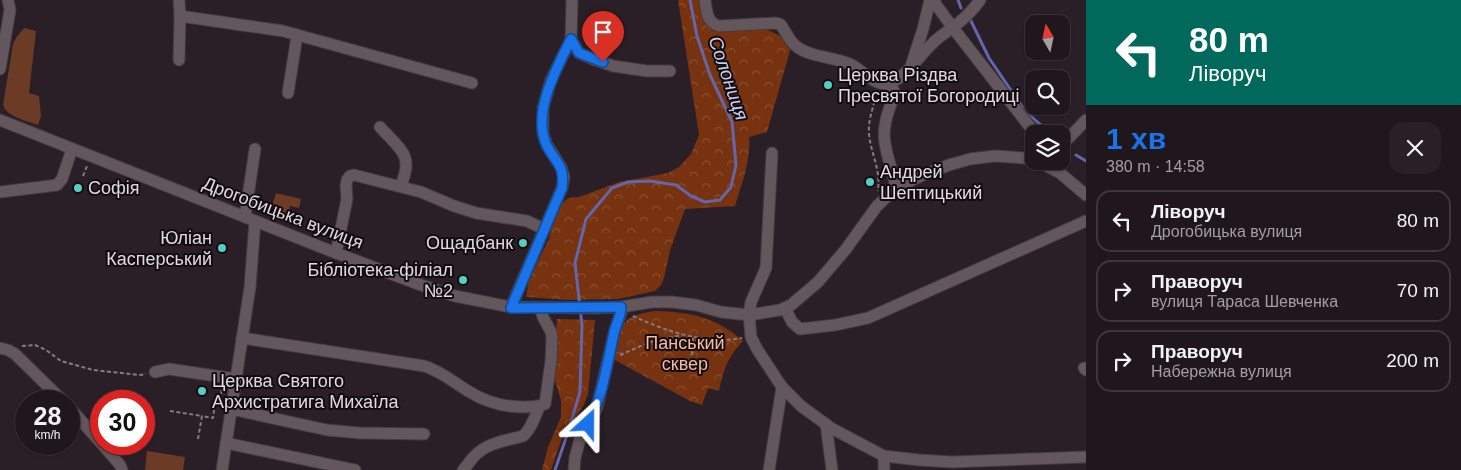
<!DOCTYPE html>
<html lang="uk">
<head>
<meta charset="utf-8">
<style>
  body { margin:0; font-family:Arial,sans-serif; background:#282025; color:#f1f3f6; height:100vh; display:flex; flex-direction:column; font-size:19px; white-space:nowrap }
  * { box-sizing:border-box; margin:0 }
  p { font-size:16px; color:#a29fa3 }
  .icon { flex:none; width:28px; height:28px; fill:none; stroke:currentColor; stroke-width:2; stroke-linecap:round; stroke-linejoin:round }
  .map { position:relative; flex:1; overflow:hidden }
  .sheet { display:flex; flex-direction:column; background:#20171c; width:375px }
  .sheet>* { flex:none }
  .banner { background:#00695c; color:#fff; overflow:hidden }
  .needle { width:32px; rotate:351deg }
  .tools { position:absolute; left:1025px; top:15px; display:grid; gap:10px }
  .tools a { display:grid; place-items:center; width:45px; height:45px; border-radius:10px; background:#20171c; box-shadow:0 1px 4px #0004,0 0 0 1px #3d363b; font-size:25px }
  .speed { position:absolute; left:15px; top:390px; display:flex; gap:10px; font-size:25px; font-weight:700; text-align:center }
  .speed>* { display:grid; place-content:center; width:65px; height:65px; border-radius:50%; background:#20171c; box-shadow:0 1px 4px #0004,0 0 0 1px #3d363b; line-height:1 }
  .speed small { font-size:12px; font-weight:400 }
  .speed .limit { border:8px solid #d22; background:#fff; color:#111 }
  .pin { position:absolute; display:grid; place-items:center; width:42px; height:42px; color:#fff; margin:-51px -21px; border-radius:50% 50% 50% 0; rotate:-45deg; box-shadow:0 0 5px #0007 }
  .pin .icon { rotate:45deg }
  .me { position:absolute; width:55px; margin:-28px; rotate:24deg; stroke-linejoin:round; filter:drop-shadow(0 0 4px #0008) }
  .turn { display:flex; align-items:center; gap:18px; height:105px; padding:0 20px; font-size:22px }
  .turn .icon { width:65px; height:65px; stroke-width:2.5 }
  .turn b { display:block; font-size:35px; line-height:42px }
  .round { display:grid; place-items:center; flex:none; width:52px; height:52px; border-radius:15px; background:#282025 }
  .summary { display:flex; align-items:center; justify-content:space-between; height:85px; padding:0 20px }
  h1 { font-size:30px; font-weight:700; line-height:38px; color:#1a73e8 }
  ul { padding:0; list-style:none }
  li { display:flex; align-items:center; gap:15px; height:62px; margin:0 10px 8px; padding:0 10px; border:2px solid #3d363b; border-radius:15px }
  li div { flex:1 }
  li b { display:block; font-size:19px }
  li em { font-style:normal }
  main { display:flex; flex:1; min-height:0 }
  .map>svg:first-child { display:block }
</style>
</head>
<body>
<main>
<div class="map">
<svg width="1086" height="470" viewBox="0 0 1086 470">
  <defs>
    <pattern id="forest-crowns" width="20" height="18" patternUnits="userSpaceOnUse" patternTransform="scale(1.25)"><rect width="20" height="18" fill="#77320f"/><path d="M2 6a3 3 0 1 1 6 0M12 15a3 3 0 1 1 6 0" fill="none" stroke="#8a4f32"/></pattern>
  </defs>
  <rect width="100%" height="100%" fill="#2a1f26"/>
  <g fill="#6c3b25">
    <path d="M24 28 36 31 29 93 39 96 41 116 38 125C27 121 7 117 3 105L13 44 16 38Z"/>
    <polygon points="276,193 301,199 299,208 290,206 286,222 269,216"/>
    <polygon points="147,451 185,457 183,470 145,470"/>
  </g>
  <g fill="url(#forest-crowns)">
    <path d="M678 0H701L706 18 761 27 785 38 791 47 767 132 749 137C751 160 742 183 735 206L685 209 670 250 664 278 661 285 655 291 618 299 570 300 526 297 529 279 549 239 552 223 559 206 568 198 579 197 619 182 668 173 679 167 691 154 699 135Z"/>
    <path d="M655 311C690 312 716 317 743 341 727 358 724 369 719 391L708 388 702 405 690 401 613 359C620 327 618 316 655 311Z"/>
    <polygon points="557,319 595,320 588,394 584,405 561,441 551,470 542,470 548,447 561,417 561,400 555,381 556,333"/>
  </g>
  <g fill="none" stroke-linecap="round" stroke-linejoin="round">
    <g stroke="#6266ab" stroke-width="3">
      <polyline points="958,0 961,8"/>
      <polyline points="970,19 989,58 1025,111 1051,134"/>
      <polyline points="1076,155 1086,161"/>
      <polyline points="555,470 568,432 580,392 582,325 575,263 586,219 612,188 628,182 650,181 676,185 691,196 705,202 720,200 731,187 736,165 732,122 710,75 697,36 690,0"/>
    </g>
    <defs>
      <g id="minor">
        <polyline points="179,0 180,16 283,31 472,83"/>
        <path d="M705 0C707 11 706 22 719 26L775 23 780 24C786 31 789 41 796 46 809 57 834 57 850 64 863 70 875 88 890 83 905 78 920 55 932 44 938 37 946 33 953 27 963 20 973 10 980 0"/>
        <polyline points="934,0 937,6 953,28 1030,127 1034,134"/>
        <polyline points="571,39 579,53 593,59 613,66 647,71 670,71"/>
        <polyline points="179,60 180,16"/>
        <polyline points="912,63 923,29 930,0"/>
        <polyline points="0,69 10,10 8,0"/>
        <path d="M889 84 894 91V95C891 105 886 115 885 126 881 144 893 169 896 188"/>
        <polyline points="288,93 297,36"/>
        <polyline points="0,120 336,253 418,284 455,296 511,307 595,308 621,307 652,302 672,302 696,305 721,312 749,315 780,310 791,305 818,282 846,249 877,206 896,188 923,175 949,165 970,159 995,156 1024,158 1043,164 1060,173 1086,195"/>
        <path d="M380 127C386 134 403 149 405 158 408 167 404 177 401 186"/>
        <polyline points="1061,146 1086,120"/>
        <polyline points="772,153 766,268 751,302 749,315 751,337 757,349 782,387 801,406 831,428 884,456 919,460 952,462 1086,457"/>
        <polyline points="0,192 57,185 62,179 72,149"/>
        <polyline points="245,217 255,149"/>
        <polyline points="336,253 347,199 346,186 347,180 350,176 354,175 421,192 454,206 476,213 527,221 544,229"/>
        <polyline points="511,307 562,188 564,177 561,167 547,145 543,134 543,108 551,80 571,39 572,0"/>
        <polyline points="785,308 792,322 800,329 835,325 868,318 1086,221"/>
        <path d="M242 338 424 366C441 371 453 382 468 391 484 401 503 407 523 407 531 407 538 407 545 404L551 361 552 337 551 332 543 317 540 308"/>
        <polyline points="0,348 8,350 15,354 63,401"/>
        <polyline points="1084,368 1086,370"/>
        <polyline points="155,372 169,369 236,379"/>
        <polyline points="69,407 101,443"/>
        <polyline points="231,409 327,430 360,433 424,434"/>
        <polyline points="826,424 832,470"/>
        <polyline points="226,443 355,470"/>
        <polyline points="102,444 120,465 122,470"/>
        <polyline points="222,470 250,287 255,221"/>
        <path d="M463 470C469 464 472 457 479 452 491 442 509 440 523 436 531 429 535 417 539 407"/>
        <polyline points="574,470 575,458 580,439 597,408 615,329 621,313 621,307"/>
        <polyline points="769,470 782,387"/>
        <polyline points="884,470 884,456"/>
      </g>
    </defs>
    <use href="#minor" stroke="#443b41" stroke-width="13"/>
    <g stroke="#857c82" stroke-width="2" stroke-dasharray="4 2.5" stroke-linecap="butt">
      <path d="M852 93 875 99C872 111 868 122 869 134 871 154 881 170 878 191"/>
      <polyline points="83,176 87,166"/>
      <path d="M633 316C666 331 705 345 742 338"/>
      <polyline points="22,346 35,345 46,350 61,361 93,370 140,375 146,374"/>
      <polyline points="620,355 650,342 682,335"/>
      <polyline points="692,355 693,337"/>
      <polyline points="170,411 202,416"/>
      <polyline points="198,439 202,416 213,418 215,402 220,403 222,388"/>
    </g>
    <use href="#minor" stroke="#63565d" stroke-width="11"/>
  </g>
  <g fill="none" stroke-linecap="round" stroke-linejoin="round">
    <defs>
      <path id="route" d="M588 424C603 396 607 364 614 333 616 324 621 316 621 307L511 308 562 188C565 164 556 164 547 146 531 113 557 68 571 39L579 53 603 62"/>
    </defs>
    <use href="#route" stroke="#114b97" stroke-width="12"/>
    <use href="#route" stroke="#1a73e8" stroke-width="9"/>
  </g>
  <g fill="#57cec2" stroke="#100b0e" stroke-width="2">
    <circle cx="828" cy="85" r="5"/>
    <circle cx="870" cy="182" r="5"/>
    <circle cx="78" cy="188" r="5"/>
    <circle cx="523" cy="243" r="5"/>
    <circle cx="222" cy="248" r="5"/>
    <circle cx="463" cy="280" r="5"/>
    <circle cx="202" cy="391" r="5"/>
  </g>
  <g text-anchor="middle" stroke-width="4" stroke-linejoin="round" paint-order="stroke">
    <g font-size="18" fill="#e1d9de" stroke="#100b0e" text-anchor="start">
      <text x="838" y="81">Церква Різдва<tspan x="838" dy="21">Пресвятої Богородиці</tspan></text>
      <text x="880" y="178">Андрей<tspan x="880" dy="21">Шептицький</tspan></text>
      <text x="88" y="194">Софія</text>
      <text x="212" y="244" text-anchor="end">Юліан<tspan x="212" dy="21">Касперський</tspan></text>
      <text x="513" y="249" text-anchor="end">Ощадбанк</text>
      <text x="453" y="276" text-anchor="end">Бібліотека-філіал<tspan x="453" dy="21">№2</tspan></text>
      <text x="212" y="387">Церква Святого<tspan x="212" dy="21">Архистратига Михаїла</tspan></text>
    </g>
    <g font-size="18" fill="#e1d9de" stroke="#100b0e">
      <text transform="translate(283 213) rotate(21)" y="6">Дрогобицька вулиця</text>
    </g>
    <g font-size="18" fill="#f8b99e" stroke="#100b0e">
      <text x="685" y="349">Панський<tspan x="685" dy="21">сквер</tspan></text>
    </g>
    <g font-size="19" font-style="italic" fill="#c9cdf5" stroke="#100b0e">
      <text transform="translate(729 78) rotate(71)" y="7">Солониця</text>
    </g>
  </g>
</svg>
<div class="tools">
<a><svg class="needle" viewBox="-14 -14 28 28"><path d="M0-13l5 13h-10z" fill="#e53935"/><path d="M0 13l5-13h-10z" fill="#a29fa3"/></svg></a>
<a><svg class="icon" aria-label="search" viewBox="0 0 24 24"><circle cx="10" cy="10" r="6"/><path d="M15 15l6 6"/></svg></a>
<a><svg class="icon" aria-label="layers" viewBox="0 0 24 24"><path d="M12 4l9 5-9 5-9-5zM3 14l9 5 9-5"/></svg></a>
</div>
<div class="speed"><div>28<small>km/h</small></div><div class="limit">30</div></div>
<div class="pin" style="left:603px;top:62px;background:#d93025"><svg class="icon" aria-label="arrive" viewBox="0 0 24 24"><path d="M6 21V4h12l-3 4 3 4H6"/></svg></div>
<svg class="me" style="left:588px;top:424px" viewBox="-20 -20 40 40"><path d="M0-17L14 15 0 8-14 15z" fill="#1a73e8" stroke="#fff" stroke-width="4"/></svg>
</div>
<section class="sheet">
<div class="banner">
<div class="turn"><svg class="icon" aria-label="left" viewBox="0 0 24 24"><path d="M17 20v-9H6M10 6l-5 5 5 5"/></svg><div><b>80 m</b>Ліворуч</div></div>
</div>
<div class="summary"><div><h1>1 хв</h1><p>380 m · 14:58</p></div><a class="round"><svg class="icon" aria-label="close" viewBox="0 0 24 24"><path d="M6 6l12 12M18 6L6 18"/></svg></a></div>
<ul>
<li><svg class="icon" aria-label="left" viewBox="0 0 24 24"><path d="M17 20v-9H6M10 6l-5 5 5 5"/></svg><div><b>Ліворуч</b><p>Дрогобицька вулиця</p></div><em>80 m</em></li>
<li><svg class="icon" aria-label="right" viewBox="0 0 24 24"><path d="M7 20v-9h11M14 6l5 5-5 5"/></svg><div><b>Праворуч</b><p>вулиця Тараса Шевченка</p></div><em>70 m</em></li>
<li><svg class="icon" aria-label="right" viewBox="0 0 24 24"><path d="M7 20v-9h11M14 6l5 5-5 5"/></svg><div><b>Праворуч</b><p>Набережна вулиця</p></div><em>200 m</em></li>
</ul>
</section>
</main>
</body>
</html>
